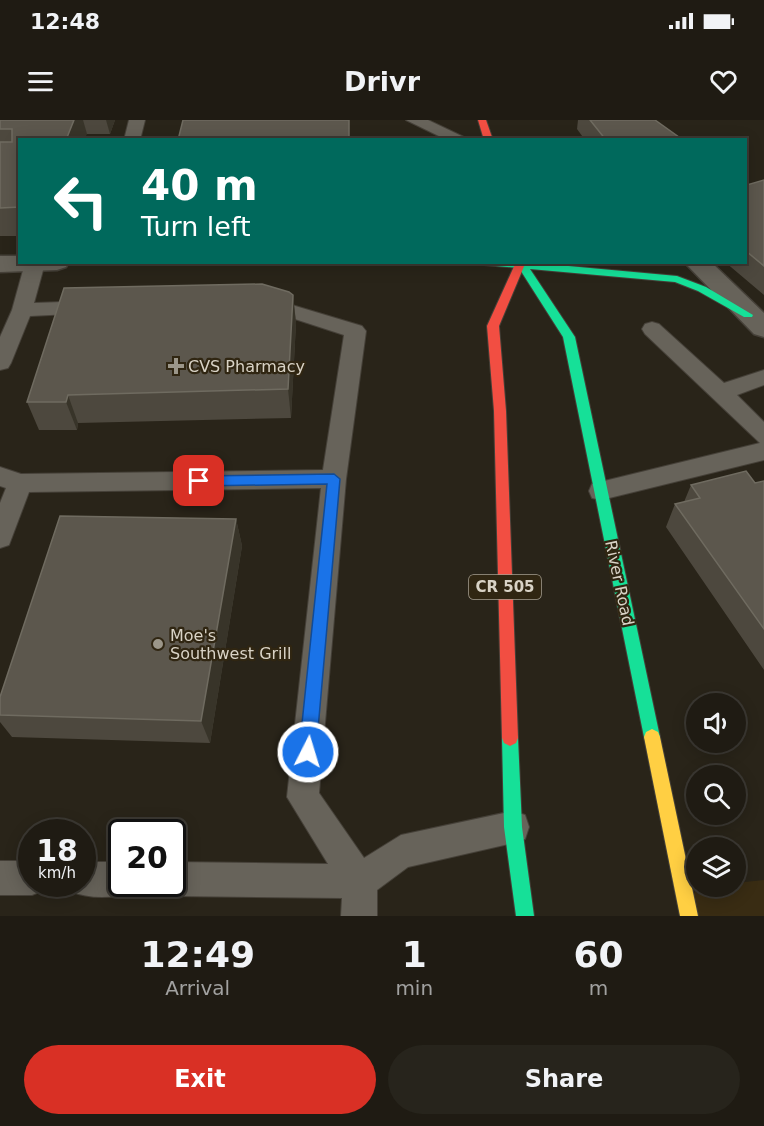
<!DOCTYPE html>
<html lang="en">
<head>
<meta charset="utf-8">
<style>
  body { margin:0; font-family:"DejaVu Sans",sans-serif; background:#27241c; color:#f1f3f6; height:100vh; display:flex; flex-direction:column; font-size:22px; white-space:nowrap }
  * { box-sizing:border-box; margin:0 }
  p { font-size:20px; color:#a1a1a0 }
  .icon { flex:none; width:33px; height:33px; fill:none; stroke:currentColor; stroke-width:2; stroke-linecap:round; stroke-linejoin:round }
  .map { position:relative; height:796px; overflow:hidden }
  .details { display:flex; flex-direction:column; background:#1f1b13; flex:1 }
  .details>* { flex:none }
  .guide { position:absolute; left:18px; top:18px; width:729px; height:126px; border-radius:0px; box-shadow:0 3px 15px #0003,0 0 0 2px #3c3933; background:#00695c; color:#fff; overflow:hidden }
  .tools { position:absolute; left:686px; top:573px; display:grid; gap:12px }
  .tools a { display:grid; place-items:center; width:60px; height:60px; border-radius:50%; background:#1f1b13; box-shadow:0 3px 15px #0003,0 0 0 2px #3c3933; font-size:30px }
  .speed { position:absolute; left:18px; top:699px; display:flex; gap:12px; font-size:30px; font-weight:700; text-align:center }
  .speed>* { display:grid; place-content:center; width:78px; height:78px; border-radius:50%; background:#1f1b13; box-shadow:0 3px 15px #0003,0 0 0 2px #3c3933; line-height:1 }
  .speed small { font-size:15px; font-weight:400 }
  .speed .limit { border:3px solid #111; border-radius:9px; background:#fff; color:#111 }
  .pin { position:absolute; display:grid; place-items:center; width:51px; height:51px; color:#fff; margin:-26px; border-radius:12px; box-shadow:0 3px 9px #0006 }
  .me { position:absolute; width:66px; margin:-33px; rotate:5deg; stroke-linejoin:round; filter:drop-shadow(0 0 4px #0008) }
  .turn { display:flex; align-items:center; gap:21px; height:126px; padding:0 24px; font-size:27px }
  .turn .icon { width:78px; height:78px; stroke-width:2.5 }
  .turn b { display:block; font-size:42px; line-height:51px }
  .eta { display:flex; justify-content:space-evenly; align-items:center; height:102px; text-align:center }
  .eta b { font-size:36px; font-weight:600; line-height:42px }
  .cta { display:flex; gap:12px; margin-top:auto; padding:12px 24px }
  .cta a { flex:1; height:69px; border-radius:36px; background:#d93025; color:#fff; font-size:24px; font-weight:600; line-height:69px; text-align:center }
  .cta a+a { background:#27241c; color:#f1f3f6 }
  .status { display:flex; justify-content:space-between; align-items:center; height:42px; padding:0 30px; background:#1f1b13; direction:ltr }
  .status svg { height:16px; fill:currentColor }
  header { display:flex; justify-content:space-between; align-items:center; height:78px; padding:0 24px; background:#1f1b13; font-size:27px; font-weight:600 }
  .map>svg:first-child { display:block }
</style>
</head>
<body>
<div class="status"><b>12:48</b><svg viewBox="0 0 49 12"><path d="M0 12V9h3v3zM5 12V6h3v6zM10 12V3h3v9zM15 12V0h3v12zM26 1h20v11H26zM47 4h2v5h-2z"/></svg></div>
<header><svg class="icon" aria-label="menu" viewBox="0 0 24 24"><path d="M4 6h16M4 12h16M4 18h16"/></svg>Drivr<svg class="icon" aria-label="heart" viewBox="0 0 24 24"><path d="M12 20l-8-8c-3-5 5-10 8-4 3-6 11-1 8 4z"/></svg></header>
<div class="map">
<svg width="764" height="796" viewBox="0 0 764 796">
  <rect width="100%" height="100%" fill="#292419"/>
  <polygon fill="#392c13" points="764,760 764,796 689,796 696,766 735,766 735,763"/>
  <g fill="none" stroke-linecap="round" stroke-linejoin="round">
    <defs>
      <g id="lane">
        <polygon points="129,0 145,0 140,20 124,20"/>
        <polygon points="406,0 428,0 470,20 447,20"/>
        <polygon points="25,143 45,143 34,183 91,181 98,182 101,187 98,192 91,193 30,196 11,243 8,248 0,250 0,217 12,190"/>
        <polygon points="262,176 362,206 366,211 346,359 319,673 364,738 401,715 513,691 525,695 529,707 525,719 513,723 408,747 377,770 377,796 341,796 342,778 172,776 160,771 157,764 172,764 172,742 328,744 287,677 321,368 29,372 9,425 0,428 0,383 6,368 0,366 0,347 21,354 323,350 344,215 255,186 252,182 255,178"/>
        <polygon points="652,202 659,204 724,263 764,250 764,265 737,275 764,302 764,340 601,380 592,378 589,371 592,364 760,323 645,214 642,209 645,204"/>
        <polygon points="0,741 32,741 32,764 47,764 44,770 32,775 0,775"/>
        <path d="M82 742H122V764H137L134 771C115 779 89 779 70 771L67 764H82Z"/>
      </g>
      <g id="street">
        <polygon points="0,136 20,136 20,142 69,142 66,147 57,150 0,152"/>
        <polygon points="684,142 711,142 764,193 764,217 754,214"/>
      </g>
      <g id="fast">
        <polygon points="479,142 525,142 677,156 706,167 753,195 752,197 744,197 698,171 675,162 530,149 575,217 660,617 658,622 652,625 646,622 644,617 563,217 519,148 484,145"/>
        <polygon points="510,610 516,613 518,618 522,707 534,796 516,796 504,707 502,618 504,613"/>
      </g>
      <polygon id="slow" points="652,609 658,612 660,617 698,796 680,796 644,617 646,612"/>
      <g id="jam">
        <polygon points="478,0 486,0 493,20 484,20"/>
        <polygon points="516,142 525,144 499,206 506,291 518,618 516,623 510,626 504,623 502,618 494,291 487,206"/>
      </g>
    </defs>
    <use href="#lane" stroke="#454038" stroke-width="2"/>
    <use href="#street" stroke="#454038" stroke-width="3"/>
    <use href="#fast" stroke="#454038" stroke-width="2"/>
    <use href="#slow" stroke="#454038" stroke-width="2"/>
    <use href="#jam" stroke="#454038" stroke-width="2"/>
    <use href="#lane" fill="#67635a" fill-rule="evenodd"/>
    <use href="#street" fill="#67635a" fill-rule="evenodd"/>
    <use href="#fast" fill="#16e098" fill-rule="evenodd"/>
    <use href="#slow" fill="#ffcf43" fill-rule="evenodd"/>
    <use href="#jam" fill="#f24e42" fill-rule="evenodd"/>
  </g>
  <g fill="#4d483e">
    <polygon points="0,0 115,0 110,14 87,14 20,20 20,116 0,116"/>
    <polygon points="578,0 655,0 683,20 585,20 577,9"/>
    <polygon points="764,60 764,175 725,142 746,142 746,64 747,65"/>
    <polygon points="293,175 296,203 291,298 78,303 77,310 39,310 27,282"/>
    <polygon points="764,361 764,550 666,407 675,384 684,382 691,365 755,363"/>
    <polygon points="236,399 242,426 210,623 12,617 0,602 0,577"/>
  </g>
  <g fill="#383429">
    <polygon points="74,0 83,0 87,14 84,20 66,20"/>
    <polygon points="106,0 115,0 110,14"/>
    <polygon points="293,175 296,203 291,298 288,269"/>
    <polygon points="68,275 78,303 77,310 66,282"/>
    <polygon points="236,399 242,426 210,623 201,601"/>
  </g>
  <g fill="#5c574d" stroke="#6f6b60" stroke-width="1.5">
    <polygon points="0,0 74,0 66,20 20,20 20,87 0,88 0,22 12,22 12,9 0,9"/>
    <polygon points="183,0 349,0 349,20 178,20"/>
    <polygon points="590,0 655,0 683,20 606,20"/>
    <polygon points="764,60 764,146 746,131 746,64 747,65"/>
    <polygon points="262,164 289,172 293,175 288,269 68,275 66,282 27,282 64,168"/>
    <polygon points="746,351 755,363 764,361 764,509 675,384 700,378 691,365"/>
    <polygon points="60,396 236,399 201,601 0,595 0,577"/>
  </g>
  <polygon fill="#1a73e8" stroke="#114b97" stroke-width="1.5" points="334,354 340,359 316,632 313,637 308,640 302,637 299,632 327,364 199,366 192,361 199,356"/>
  <g fill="#9b9689" stroke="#302612" stroke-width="2">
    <path d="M173 237h6v6h6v6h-6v6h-6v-6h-6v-6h6z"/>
    <circle cx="158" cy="524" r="6"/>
  </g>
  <g text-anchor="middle" stroke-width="4.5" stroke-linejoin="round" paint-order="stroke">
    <rect fill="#302612" stroke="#a69f90" stroke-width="1.5" x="469" y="455" width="72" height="24" rx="4.5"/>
    <g font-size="15" font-weight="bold" fill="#d9d3c6">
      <text x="505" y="472">CR 505</text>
    </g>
    <g font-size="16" fill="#d9d3c6" stroke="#302612" text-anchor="start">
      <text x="188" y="252">CVS Pharmacy</text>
      <text x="170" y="521">Moe's<tspan x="170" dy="18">Southwest Grill</tspan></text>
    </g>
    <g font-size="16" fill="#d9d3c6" stroke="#302612">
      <text transform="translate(620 463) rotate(78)" y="6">River Road</text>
    </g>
  </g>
</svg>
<div class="tools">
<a><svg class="icon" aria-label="sound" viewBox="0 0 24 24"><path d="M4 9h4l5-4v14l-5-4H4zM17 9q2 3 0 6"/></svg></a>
<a><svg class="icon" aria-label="search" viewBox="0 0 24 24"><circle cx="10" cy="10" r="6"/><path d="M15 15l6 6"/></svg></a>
<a><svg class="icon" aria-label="layers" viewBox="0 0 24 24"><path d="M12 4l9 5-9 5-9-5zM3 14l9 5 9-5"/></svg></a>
</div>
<div class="speed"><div>18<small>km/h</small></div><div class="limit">20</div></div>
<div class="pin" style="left:199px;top:361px;background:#d93025"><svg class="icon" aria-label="arrive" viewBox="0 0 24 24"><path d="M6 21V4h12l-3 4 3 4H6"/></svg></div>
<svg class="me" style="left:308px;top:632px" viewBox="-20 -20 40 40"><circle r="17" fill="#1a73e8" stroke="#fff" stroke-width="3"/><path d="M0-11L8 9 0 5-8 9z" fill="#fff"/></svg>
<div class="guide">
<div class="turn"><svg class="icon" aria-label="left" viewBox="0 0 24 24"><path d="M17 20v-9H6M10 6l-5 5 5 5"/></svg><div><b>40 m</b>Turn left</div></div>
</div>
</div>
<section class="details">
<div class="eta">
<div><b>12:49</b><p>Arrival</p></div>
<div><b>1</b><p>min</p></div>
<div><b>60</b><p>m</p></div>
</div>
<div class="cta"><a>Exit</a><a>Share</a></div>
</section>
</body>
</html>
